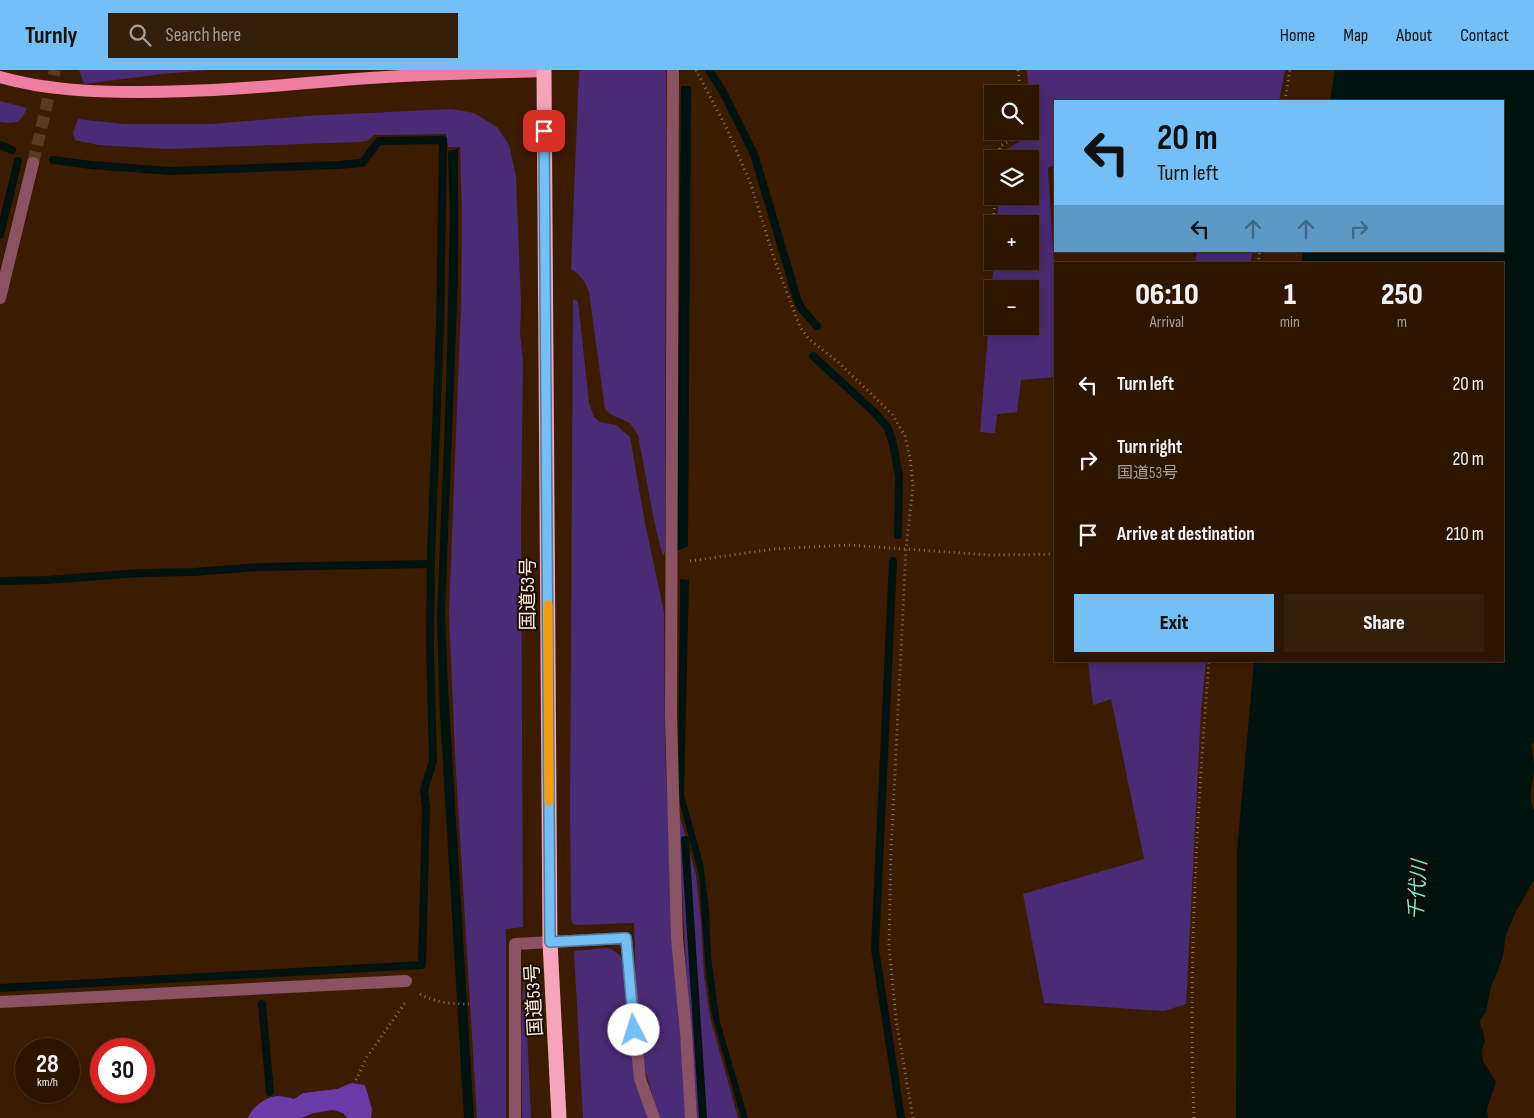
<!DOCTYPE html>
<html lang="en">
<head>
<meta charset="utf-8">
<style>
  body { margin:0; font-family:"Sofia Sans Condensed","Noto Sans JP",sans-serif; background:#351e0a; color:#f1f3f6; height:100vh; display:flex; flex-direction:column; font-size:19px; white-space:nowrap }
  * { box-sizing:border-box; margin:0 }
  p { font-size:16px; color:#a79f99 }
  .icon { flex:none; width:28px; height:28px; fill:none; stroke:currentColor; stroke-width:2; stroke-linecap:round; stroke-linejoin:round }
  .map { position:relative; flex:1; overflow:hidden }
  .side { position:absolute; left:1054px; top:192px; width:450px; height:400px; display:flex; flex-direction:column; background:#2d1500; border-radius:0px; box-shadow:0 2px 12px #0003,0 0 0 1px #483422 }
  .side>* { flex:none }
  .banner { position:absolute; left:1054px; top:30px; width:450px; height:152px; border-radius:0px; box-shadow:0 2px 12px #0003,0 0 0 1px #483422; background:#74c0f6; color:#111; overflow:hidden }
  .controls { position:absolute; left:984px; top:15px; display:grid; gap:10px }
  .controls a { display:grid; place-items:center; width:55px; height:55px; border-radius:0px; background:#2d1500; box-shadow:0 2px 12px #0003,0 0 0 1px #483422; font-size:25px }
  .speed { position:absolute; left:15px; top:968px; display:flex; gap:10px; font-size:25px; font-weight:700; text-align:center }
  .speed>* { display:grid; place-content:center; width:65px; height:65px; border-radius:50%; background:#2d1500; box-shadow:0 2px 12px #0003,0 0 0 1px #483422; line-height:1 }
  .speed small { font-size:12px; font-weight:400 }
  .speed .limit { border:8px solid #d22; background:#fff; color:#111 }
  .pin { position:absolute; display:grid; place-items:center; width:42px; height:42px; color:#fff; margin:-21px; border-radius:10px; box-shadow:0 2px 8px #0006 }
  .me { position:absolute; width:55px; margin:-28px; rotate:355deg; stroke-linejoin:round; filter:drop-shadow(0 0 4px #0008) }
  .turn { display:flex; align-items:center; gap:18px; height:105px; padding:0 20px; font-size:22px }
  .turn .icon { width:65px; height:65px; stroke-width:2.5 }
  .turn b { display:block; font-size:35px; line-height:42px }
  .lanes { display:flex; align-items:center; height:48px; padding:0 20px; background:#0003; justify-content:center; gap:25px; direction:ltr }
  .lanes .off { opacity:.35 }
  .eta { display:flex; justify-content:space-evenly; align-items:center; height:85px; text-align:center }
  .eta b { font-size:30px; font-weight:800; line-height:35px }
  .button { display:flex; gap:10px; margin-top:auto; padding:10px 20px }
  .button a { flex:1; height:58px; border-radius:0px; background:#74c0f6; color:#111; font-size:20px; font-weight:800; line-height:58px; text-align:center }
  .button a+a { background:#351e0a; color:#f1f3f6 }
  ul { padding:0; list-style:none }
  li { display:flex; align-items:center; gap:15px; height:75px; padding:0 20px }
  li div { flex:1 }
  li b { display:block; font-size:19px }
  li em { font-style:normal }
  header { display:flex; align-items:center; gap:30px; box-sizing:border-box; height:70px; padding:0 25px; background:#74c0f6; color:#111 }
  header strong { font-size:24px }
  nav { display:flex; gap:28px; margin-inline-start:auto; font-size:18px }
  .search { width:350px; height:45px; background:#351e0a; display:flex; align-items:center; gap:12px; box-sizing:border-box; padding:0 18px; border-radius:0px; color:#a79f99; font-size:19px }
  .map>svg:first-child { display:block }
</style>
</head>
<body>
<header>
<strong>Turnly</strong>
<div class="search"><svg class="icon" aria-label="search" viewBox="0 0 24 24"><circle cx="10" cy="10" r="6"/><path d="M15 15l6 6"/></svg>Search here</div>
<nav><a>Home</a><a>Map</a><a>About</a><a>Contact</a></nav>
</header>
<div class="map">
<svg width="1534" height="1048" viewBox="0 0 1534 1048">
  <rect width="100%" height="100%" fill="#3c1c00"/>
  <g fill="#4c2b76" fill-rule="evenodd">
    <polygon points="79,0 209,0 162,4 84,14"/>
    <path d="M584 0H666L665 479 664 486 661 480 654 450 638 365 630 353 610 344 605 339 589 222C585 211 581 205 571 199L579 1Z"/>
    <path d="M1027 0H1285L1279 31H1055V95L1048 98 1055 211V307L1021 310 1017 342 997 344 995 363 980 362 994 191H1030V154H997L999 126H1030V89H1002V82L1032 64ZM992 219H1030V256H992Z"/>
    <path d="M0 31 27 38C20 54 16 54 0 52Z"/>
    <polygon points="452,39 474,43 497,57 509,75 516,106 521,235 520,264 523,292 521,451 523,857 506,859 506,1048 477,1048 455,685 449,543 461,236 462,145 460,77 448,77 446,64 374,65 367,71 357,72 167,79 98,75 75,70 73,63 78,49 124,54 211,54 306,46"/>
    <polygon points="1197,181 1253,181 1250,194 1195,194"/>
    <path d="M573 229 578 231 589 333 594 347 600 352 616 355 630 367 645 453 664 542 665 675 673 863 686 1048H659C654 1028 646 1008 643 988 635 944 636 898 634 853L575 855 572 853 571 847 570 738Z"/>
    <polygon points="1088,591 1206,591 1201,640 1186,934 1164,941 1044,933 1023,824 1144,789 1111,629 1093,635"/>
    <polygon points="678,739 696,805 701,853 704,906 710,947 738,1048 697,1048 688,938"/>
    <path d="M606 878C614 879 620 884 623 892L635 1010 651 1048H583L574 881Z"/>
    <polygon points="524,897 531,1048 522,1048 521,970"/>
  </g>
  <path fill="#6a3aa6" d="M351 1013 365 1015 372 1039 371 1048H347L343 1043 333 1040 314 1043 301 1048H248C252 1037 265 1027 277 1026 283 1026 289 1028 294 1029L303 1023 337 1019Z"/>
  <g fill="#00130f">
    <path d="M1335 0H1534V671L1531 675C1533 684 1534 691 1534 700 1533 713 1527 728 1534 740V810L1515 843 1506 865 1503 885 1498 901 1491 916 1486 942 1480 950 1481 958 1483 961 1485 971 1482 981 1483 991 1496 1012 1487 1039 1488 1048H1236L1237 781 1254 591H1502V194H1302L1303 181H1502V31H1330Z"/>
    <polygon points="681,16 691,16 688,476 677,481"/>
    <polygon points="458,79 458,209 445,541 448,618 474,1048 464,1048 439,627 437,547 446,321 450,146 448,81"/>
    <polygon points="680,509 689,510 684,725 703,793 709,840 711,887 720,952 748,1048 741,1048 712,945 706,903 699,806 678,726"/>
  </g>
  <g fill="none" stroke-linecap="round" stroke-linejoin="round">
    <g stroke="#00130f" stroke-width="8">
      <polyline points="709,0 722,20 754,84 798,232 802,239 817,256"/>
      <polyline points="0,75 12,80"/>
      <polyline points="0,165 18,91"/>
      <polyline points="813,286 874,342 888,358 893,374 899,406 898,465"/>
      <polyline points="893,491 875,879 901,1048"/>
      <polyline points="0,511 46,510 140,503 194,502 260,497 431,494"/>
      <polyline points="685,770 703,1048"/>
      <polyline points="0,918 422,895 426,738 424,720 433,691 430,575 431,484 440,257 443,70 379,71 362,93 338,95 170,101 91,95 53,90"/>
      <polyline points="262,934 270,1022"/>
    </g>
    <polyline stroke="#593b21" stroke-width="12" stroke-dasharray="12 6" stroke-linecap="butt" points="33,93 55,0"/>
    <g stroke="#8c735c" stroke-width="3" stroke-dasharray="1 4" stroke-linecap="butt">
      <polyline points="696,0 727,59 750,112 774,188 800,257 809,269 838,292 892,344 905,366 910,388 913,416 906,479 891,782 889,876 896,950 913,1048"/>
      <polyline points="1018,0 1021,24"/>
      <polyline points="1285,31 1290,0"/>
      <polyline points="999,89 1000,76 1025,63 1025,61"/>
      <polyline points="994,144 995,126"/>
      <polyline points="1258,194 1260,181"/>
      <polyline points="690,491 774,479 848,475 990,485 1055,484"/>
      <path d="M420 924C436 933 451 934 469 934"/>
      <polyline points="356,1010 367,987 407,930"/>
      <path d="M1194 1048C1188 896 1197 743 1209 591"/>
    </g>
    <g stroke="#895363" stroke-width="12">
      <polyline points="673,0 671,646 677,868 686,963 691,1048"/>
      <polyline points="0,228 33,93"/>
      <polyline points="0,932 406,911"/>
      <polyline points="515,1048 515,874 626,868 640,1009 654,1048"/>
    </g>
    <path stroke="#ed7da1" stroke-width="12" d="M0 7C45 20 93 22 139 22 207 22 275 16 343 10 410 4 477 3 544 1"/>
    <polyline stroke="#f5a4bc" stroke-width="15" points="544,0 550,872 559,1048"/>
  </g>
  <g fill="none" stroke-linecap="round" stroke-linejoin="round">
    <defs>
      <polyline id="route" points="544,61 550,872 626,868 634,960"/>
    </defs>
    <use href="#route" stroke="#4b7da0" stroke-width="12"/>
    <use href="#route" stroke="#74c0f6" stroke-width="9"/>
    <polyline stroke="#f59e0b" stroke-width="9" points="548,535 549,731"/>
  </g>
  <g text-anchor="middle" stroke-width="4" stroke-linejoin="round" paint-order="stroke">
    <g font-size="19" fill="#feeddf" stroke="#190b02">
      <text transform="translate(527 524) rotate(-90)" y="7">国道53号</text>
      <text transform="translate(533 930) rotate(-93)" y="7">国道53号</text>
    </g>
    <g font-size="20" font-style="italic" fill="#6eedd8" stroke="#190b02">
      <text transform="translate(1417 820) rotate(-86)" y="7">千代川</text>
    </g>
  </g>
</svg>
<div class="controls">
<a><svg class="icon" aria-label="search" viewBox="0 0 24 24"><circle cx="10" cy="10" r="6"/><path d="M15 15l6 6"/></svg></a>
<a><svg class="icon" aria-label="layers" viewBox="0 0 24 24"><path d="M12 4l9 5-9 5-9-5zM3 14l9 5 9-5"/></svg></a>
<a>+</a>
<a>−</a>
</div>
<div class="speed"><div>28<small>km/h</small></div><div class="limit">30</div></div>
<div class="pin" style="left:544px;top:61px;background:#d93025"><svg class="icon" aria-label="arrive" viewBox="0 0 24 24"><path d="M6 21V4h12l-3 4 3 4H6"/></svg></div>
<svg class="me" style="left:634px;top:960px" viewBox="-20 -20 40 40"><circle r="19" fill="#fff"/><path d="M0-13L10 11 0 6-10 11z" fill="#74c0f6"/></svg>
<div class="banner">
<div class="turn"><svg class="icon" aria-label="left" viewBox="0 0 24 24"><path d="M17 20v-9H6M10 6l-5 5 5 5"/></svg><div><b>20 m</b>Turn left</div></div>
<div class="lanes"><svg class="icon" aria-label="left" viewBox="0 0 24 24"><path d="M17 20v-9H6M10 6l-5 5 5 5"/></svg><svg class="icon off" aria-label="ahead" viewBox="0 0 24 24"><path d="M12 20V5M6 11l6-6 6 6"/></svg><svg class="icon off" aria-label="ahead" viewBox="0 0 24 24"><path d="M12 20V5M6 11l6-6 6 6"/></svg><svg class="icon off" aria-label="right" viewBox="0 0 24 24"><path d="M7 20v-9h11M14 6l5 5-5 5"/></svg></div>
</div>
<section class="side">
<div class="eta">
<div><b>06:10</b><p>Arrival</p></div>
<div><b>1</b><p>min</p></div>
<div><b>250</b><p>m</p></div>
</div>
<ul>
<li><svg class="icon" aria-label="left" viewBox="0 0 24 24"><path d="M17 20v-9H6M10 6l-5 5 5 5"/></svg><div><b>Turn left</b></div><em>20 m</em></li>
<li><svg class="icon" aria-label="right" viewBox="0 0 24 24"><path d="M7 20v-9h11M14 6l5 5-5 5"/></svg><div><b>Turn right</b><p>国道53号</p></div><em>20 m</em></li>
<li><svg class="icon" aria-label="arrive" viewBox="0 0 24 24"><path d="M6 21V4h12l-3 4 3 4H6"/></svg><div><b>Arrive at destination</b></div><em>210 m</em></li>
</ul>
<div class="button"><a>Exit</a><a>Share</a></div>
</section>
</div>
</body>
</html>
